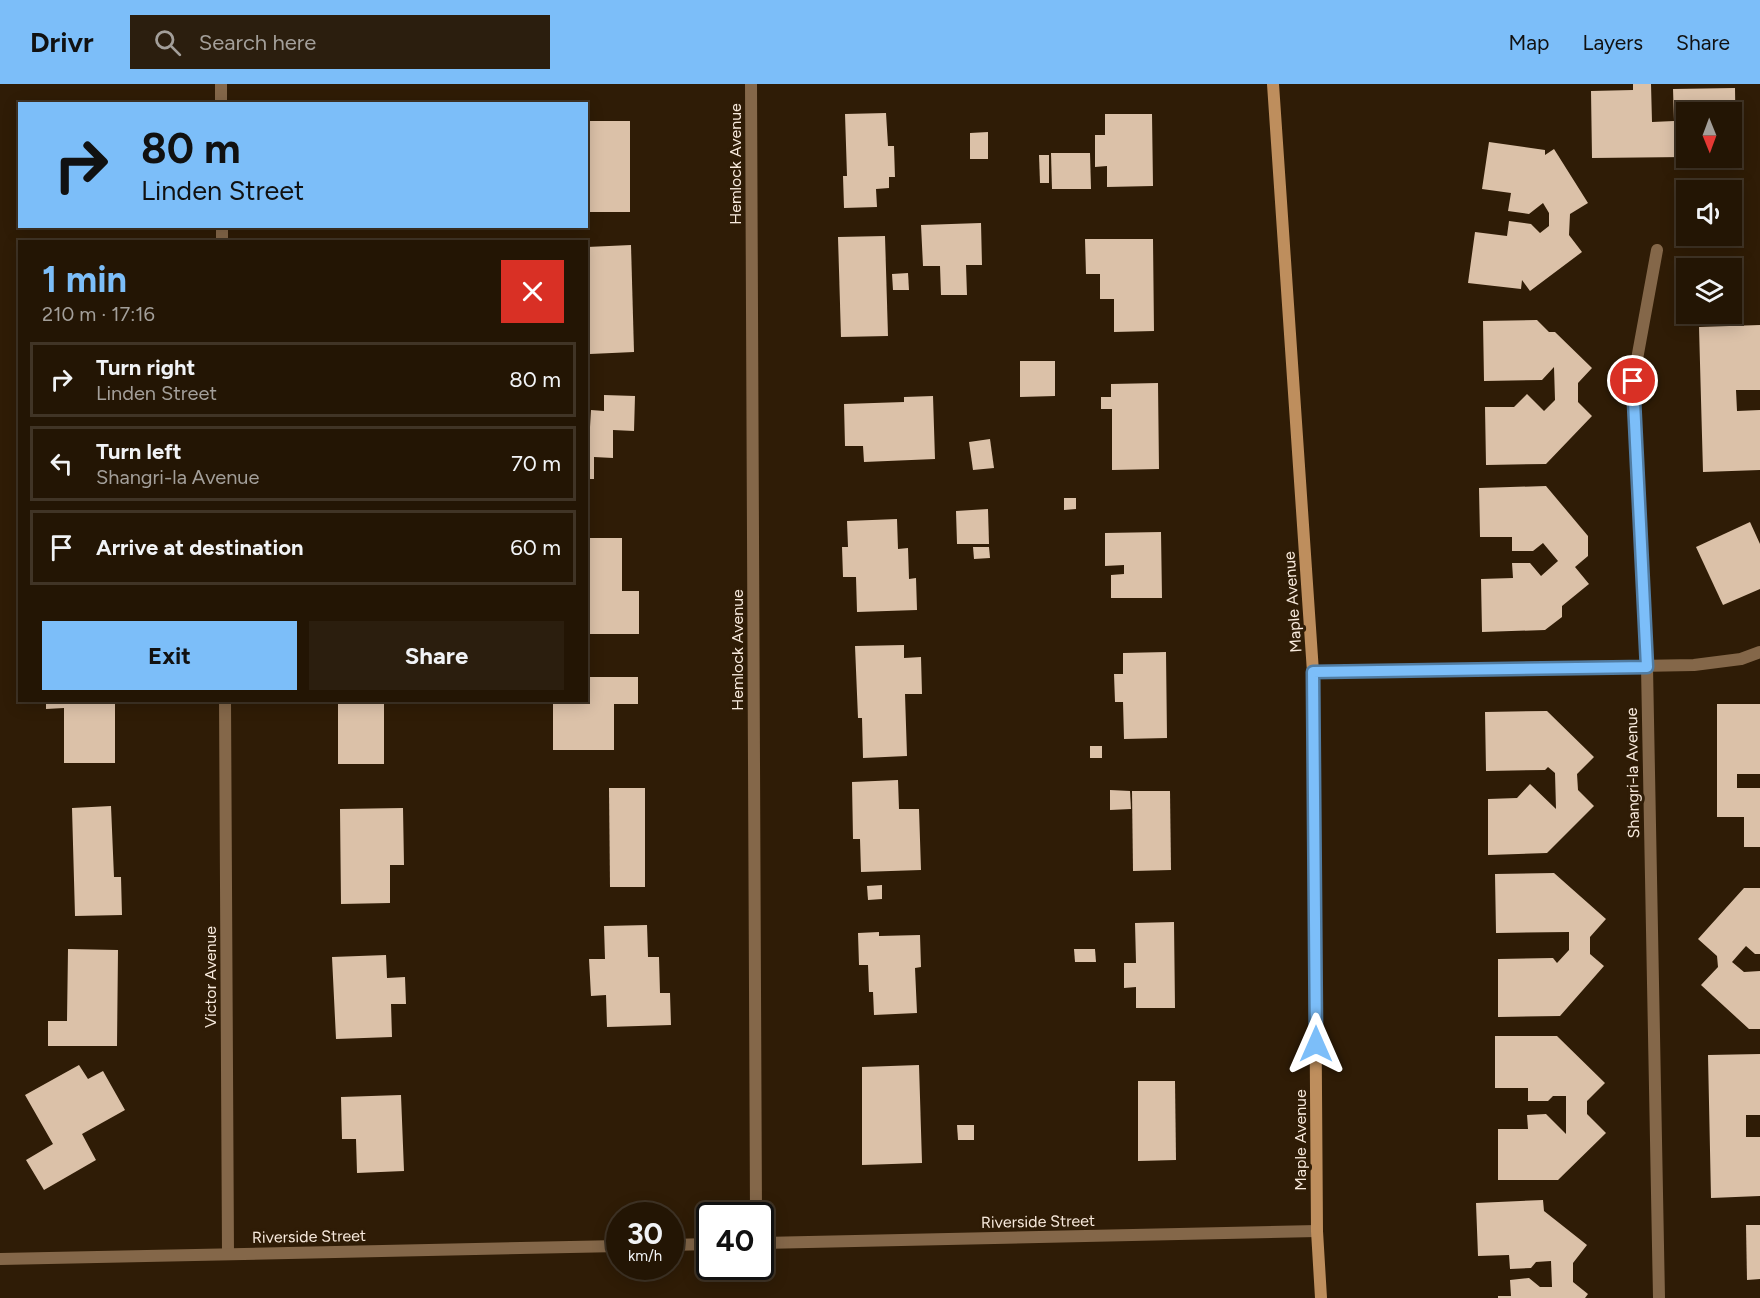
<!DOCTYPE html>
<html lang="en">
<head>
<meta charset="utf-8">
<style>
  body { margin:0; font-family:Figtree,sans-serif; background:#2b1e0e; color:#f1f3f6; height:100vh; display:flex; flex-direction:column; font-size:22px; white-space:nowrap }
  * { box-sizing:border-box; margin:0 }
  p { font-size:20px; color:#a39f9a }
  .icon { flex:none; width:33px; height:33px; fill:none; stroke:currentColor; stroke-width:2; stroke-linecap:round; stroke-linejoin:round }
  .map { position:relative; flex:1; overflow:hidden }
  .side { position:absolute; left:18px; top:156px; width:570px; height:462px; display:flex; flex-direction:column; background:#231504; border-radius:0px; box-shadow:0 3px 15px #0003,0 0 0 2px #403426 }
  .side>* { flex:none }
  .top-card { position:absolute; left:18px; top:18px; width:570px; height:126px; border-radius:0px; box-shadow:0 3px 15px #0003,0 0 0 2px #403426; background:#7cbef9; color:#111; overflow:hidden }
  .needle { width:39px; rotate:179deg }
  .buttons { position:absolute; left:1676px; top:18px; display:grid; gap:12px }
  .buttons a { display:grid; place-items:center; width:66px; height:66px; border-radius:0px; background:#231504; box-shadow:0 3px 15px #0003,0 0 0 2px #403426; font-size:30px }
  .speed { position:absolute; left:606px; top:1118px; display:flex; gap:12px; font-size:30px; font-weight:700; text-align:center }
  .speed>* { display:grid; place-content:center; width:78px; height:78px; border-radius:50%; background:#231504; box-shadow:0 3px 15px #0003,0 0 0 2px #403426; line-height:1 }
  .speed small { font-size:15px; font-weight:400 }
  .speed .limit { border:3px solid #111; border-radius:9px; background:#fff; color:#111 }
  .pin { position:absolute; display:grid; place-items:center; width:51px; height:51px; color:#fff; margin:-26px; border:3px solid #fff; border-radius:50%; box-shadow:0 2px 6px #0007 }
  .me { position:absolute; width:66px; margin:-33px; rotate:0deg; stroke-linejoin:round; filter:drop-shadow(0 0 4px #0008) }
  .turn { display:flex; align-items:center; gap:21px; height:126px; padding:0 24px; font-size:27px }
  .turn .icon { width:78px; height:78px; stroke-width:2.5 }
  .turn b { display:block; font-size:42px; line-height:51px }
  .round { display:grid; place-items:center; flex:none; width:63px; height:63px; border-radius:0px; background:#2b1e0e }
  .summary { display:flex; align-items:center; justify-content:space-between; height:102px; padding:0 24px }
  h1 { font-size:36px; font-weight:700; line-height:45px; color:#7cbef9 }
  .action { display:flex; gap:12px; margin-top:auto; padding:12px 24px }
  .action a { flex:1; height:69px; border-radius:0px; background:#7cbef9; color:#111; font-size:24px; font-weight:700; line-height:69px; text-align:center }
  .action a+a { background:#2b1e0e; color:#f1f3f6 }
  ul { padding:0; list-style:none }
  li { display:flex; align-items:center; gap:18px; height:75px; margin:0 12px 9px; padding:0 12px; border:3px solid #403426; border-radius:0px }
  li div { flex:1 }
  li b { display:block; font-size:22px }
  li em { font-style:normal }
  header { display:flex; align-items:center; gap:36px; box-sizing:border-box; height:84px; padding:0 30px; background:#7cbef9; color:#111 }
  header strong { font-size:28px }
  nav { display:flex; gap:33px; margin-inline-start:auto; font-size:21px }
  .search { width:420px; height:54px; background:#2b1e0e; display:flex; align-items:center; gap:15px; box-sizing:border-box; padding:0 21px; border-radius:0px; color:#a39f9a; font-size:22px }
  .map>svg:first-child { display:block }
</style>
</head>
<body>
<header>
<strong>Drivr</strong>
<div class="search"><svg class="icon" aria-label="search" viewBox="0 0 24 24"><circle cx="10" cy="10" r="6"/><path d="M15 15l6 6"/></svg>Search here</div>
<nav><a>Map</a><a>Layers</a><a>Share</a></nav>
</header>
<div class="map">
<svg width="1760" height="1214" viewBox="0 0 1760 1214">
  <rect width="100%" height="100%" fill="#2f1c06"/>
  <g fill="#dbc1a8">
    <polygon points="1633,0 1651,0 1652,38 1674,37 1673,5 1735,4 1736,72 1731,72 1731,28 1686,28 1686,73 1592,74 1591,7 1633,6"/>
    <polygon points="886,29 888,62 894,62 895,93 889,93 889,104 876,105 877,123 844,124 843,92 847,92 845,30"/>
    <polygon points="1105,30 1152,30 1153,102 1107,103 1107,82 1095,83 1095,51 1105,51"/>
    <rect x="586" y="37" width="44" height="91"/>
    <polygon points="988,48 988,75 970,75 970,49"/>
    <polygon points="1489,58 1545,66 1545,71 1554,65 1588,119 1570,130 1569,151 1582,168 1530,207 1522,196 1521,205 1468,199 1475,148 1507,152 1509,137 1531,140 1540,149 1549,142 1549,129 1543,119 1529,130 1508,127 1511,109 1482,105"/>
    <polygon points="1051,69 1090,69 1091,105 1052,105"/>
    <polygon points="1039,71 1049,71 1049,99 1040,99"/>
    <polygon points="981,139 982,181 966,181 967,211 941,211 940,182 923,182 921,141"/>
    <polygon points="885,152 888,252 841,253 838,153"/>
    <polygon points="1085,155 1153,155 1154,247 1114,248 1114,215 1100,215 1100,190 1086,190"/>
    <polygon points="631,161 634,268 590,270 587,163"/>
    <polygon points="908,189 909,206 893,206 892,190"/>
    <polygon points="1537,236 1549,248 1555,248 1592,284 1578,299 1578,318 1592,332 1546,380 1486,381 1485,323 1514,323 1527,310 1544,327 1555,316 1554,283 1542,296 1484,297 1483,237"/>
    <polygon points="1760,241 1760,306 1736,306 1737,327 1760,326 1760,386 1703,388 1699,243"/>
    <polygon points="1020,277 1055,277 1055,312 1020,313"/>
    <polygon points="1158,299 1159,385 1112,386 1112,325 1101,325 1101,313 1111,313 1111,300"/>
    <polygon points="604,311 635,312 634,347 613,346 613,374 594,373 594,395 586,395 586,343 590,343 591,326 604,327"/>
    <polygon points="933,312 935,375 864,378 863,362 845,362 844,320 904,318 904,313"/>
    <polygon points="990,355 994,384 973,386 969,358"/>
    <polygon points="1546,402 1588,452 1588,472 1575,483 1589,500 1562,522 1562,533 1545,546 1482,548 1481,495 1513,494 1512,479 1530,479 1541,492 1558,477 1543,459 1533,467 1512,467 1512,453 1480,453 1479,404"/>
    <polygon points="1064,414 1076,414 1076,425 1064,426"/>
    <polygon points="988,425 989,460 957,460 956,427"/>
    <polygon points="897,435 898,465 908,464 909,495 916,494 917,526 857,528 856,493 843,493 842,463 848,463 847,437"/>
    <polygon points="1750,438 1760,460 1760,505 1723,521 1696,463"/>
    <polygon points="1161,448 1162,514 1111,514 1111,491 1124,490 1124,481 1105,482 1105,449"/>
    <polygon points="586,454 622,454 622,507 639,507 639,550 586,550"/>
    <polygon points="973,463 989,463 990,474 974,475"/>
    <polygon points="904,561 904,574 921,573 922,610 905,610 907,672 863,674 862,634 858,634 855,562"/>
    <polygon points="1166,568 1167,654 1124,655 1123,618 1115,618 1114,590 1123,590 1123,569"/>
    <polygon points="586,593 638,593 638,620 614,620 614,666 553,666 553,616 586,616"/>
    <polygon points="46,616 115,616 115,679 64,679 64,624 46,625"/>
    <rect x="338" y="616" width="46" height="64"/>
    <polygon points="1717,620 1760,620 1760,690 1737,690 1737,704 1760,704 1760,763 1744,763 1744,733 1717,733"/>
    <polygon points="1547,627 1594,673 1577,690 1578,706 1594,722 1547,769 1488,771 1488,715 1517,714 1530,700 1556,725 1555,689 1548,683 1545,686 1486,687 1485,628"/>
    <rect x="1090" y="662" width="12" height="12"/>
    <polygon points="898,696 899,725 919,725 921,786 861,788 860,755 853,755 852,698"/>
    <polygon points="609,704 645,704 645,803 610,803"/>
    <polygon points="1110,706 1130,707 1131,725 1110,726"/>
    <polygon points="1132,707 1170,707 1171,786 1133,787"/>
    <polygon points="111,722 114,793 121,793 122,831 75,832 72,724"/>
    <polygon points="403,724 404,781 390,781 390,819 341,820 340,725"/>
    <polygon points="1554,789 1606,835 1590,853 1590,870 1604,882 1560,932 1498,933 1498,875 1553,874 1557,879 1569,866 1569,848 1496,849 1495,790"/>
    <polygon points="882,801 882,815 868,816 867,802"/>
    <polygon points="1744,804 1760,804 1760,870 1755,870 1746,862 1732,878 1744,888 1760,887 1760,945 1749,945 1701,901 1718,883 1717,872 1698,855"/>
    <polygon points="1174,838 1175,924 1136,924 1136,903 1124,904 1124,879 1136,879 1135,839"/>
    <polygon points="647,841 648,873 659,873 660,909 670,909 671,941 607,943 606,911 591,912 589,875 605,875 604,842"/>
    <polygon points="879,848 879,852 920,851 921,883 915,884 917,929 874,931 873,908 869,908 868,881 859,881 858,849"/>
    <polygon points="68,865 118,866 117,962 48,962 48,937 67,937"/>
    <polygon points="1074,865 1095,865 1096,878 1075,878"/>
    <polygon points="386,871 387,894 405,893 406,920 391,920 392,953 336,955 332,873"/>
    <polygon points="1495,952 1557,952 1605,999 1587,1017 1587,1030 1606,1049 1558,1096 1498,1096 1498,1045 1528,1045 1527,1031 1546,1030 1566,1050 1566,1012 1553,1012 1548,1017 1528,1017 1528,1004 1495,1004"/>
    <polygon points="1760,970 1760,1031 1746,1031 1746,1053 1760,1053 1760,1112 1711,1114 1708,971"/>
    <polygon points="79,981 88,995 103,987 125,1026 82,1050 96,1076 44,1106 26,1076 53,1060 25,1011"/>
    <polygon points="919,981 922,1079 862,1081 862,983"/>
    <polygon points="1138,997 1175,997 1176,1076 1138,1077"/>
    <polygon points="401,1011 404,1087 357,1089 356,1055 342,1055 341,1013"/>
    <polygon points="957,1041 974,1041 974,1056 958,1056"/>
    <polygon points="1543,1116 1544,1127 1587,1161 1573,1179 1573,1198 1588,1210 1585,1214 1498,1214 1498,1212 1511,1212 1510,1196 1529,1194 1540,1203 1552,1203 1551,1177 1536,1178 1531,1184 1510,1185 1509,1171 1478,1172 1476,1119"/>
    <polygon points="1746,1141 1760,1141 1760,1195 1747,1196"/>
  </g>
  <g fill="none" stroke-linecap="round" stroke-linejoin="round">
    <g stroke="#846749" stroke-width="12">
      <polyline points="221,0 221,20"/>
      <polyline points="751,0 756,1131"/>
      <polyline points="222,142 222,158"/>
      <polyline points="1657,166 1633,297 1647,583 1659,1214"/>
      <polyline points="1313,588 1694,581 1741,575 1760,568"/>
      <polyline points="225,616 228,1170"/>
      <polyline points="760,1159 1317,1147"/>
      <polyline points="670,1161 710,1160"/>
      <polyline points="0,1175 620,1162"/>
    </g>
    <polyline stroke="#be8e5d" stroke-width="12" points="1273,0 1313,588 1317,1147 1321,1214"/>
  </g>
  <g fill="none" stroke-linecap="round" stroke-linejoin="round">
    <defs>
      <polyline id="route" points="1316,960 1313,588 1647,583 1633,297"/>
    </defs>
    <use href="#route" stroke="#517ca2" stroke-width="15"/>
    <use href="#route" stroke="#7cbef9" stroke-width="10"/>
  </g>
  <g text-anchor="middle" stroke-width="6" stroke-linejoin="round" paint-order="stroke">
    <g font-size="16" fill="#f8eadd" stroke="#2f1c06">
      <text transform="translate(735 80) rotate(-90)" y="6">Hemlock Avenue</text>
      <text transform="translate(1292 518) rotate(-94)" y="6">Maple Avenue</text>
      <text transform="translate(737 566) rotate(-90)" y="6">Hemlock Avenue</text>
      <text transform="translate(1632 689) rotate(-91)" y="6">Shangri-la Avenue</text>
      <text transform="translate(210 893) rotate(-90)" y="6">Victor Avenue</text>
      <text transform="translate(1300 1056) rotate(-90)" y="6">Maple Avenue</text>
      <text transform="translate(1038 1137) rotate(-1)" y="6">Riverside Street</text>
      <text transform="translate(309 1152) rotate(-1)" y="6">Riverside Street</text>
    </g>
  </g>
</svg>
<div class="buttons">
<a><svg class="needle" viewBox="-14 -14 28 28"><path d="M0-13l5 13h-10z" fill="#e53935"/><path d="M0 13l5-13h-10z" fill="#a39f9a"/></svg></a>
<a><svg class="icon" aria-label="sound" viewBox="0 0 24 24"><path d="M4 9h4l5-4v14l-5-4H4zM17 9q2 3 0 6"/></svg></a>
<a><svg class="icon" aria-label="layers" viewBox="0 0 24 24"><path d="M12 4l9 5-9 5-9-5zM3 14l9 5 9-5"/></svg></a>
</div>
<div class="speed"><div>30<small>km/h</small></div><div class="limit">40</div></div>
<div class="pin" style="left:1633px;top:297px;background:#d93025"><svg class="icon" aria-label="arrive" viewBox="0 0 24 24"><path d="M6 21V4h12l-3 4 3 4H6"/></svg></div>
<svg class="me" style="left:1316px;top:960px" viewBox="-20 -20 40 40"><path d="M0-17L14 15 0 8-14 15z" fill="#7cbef9" stroke="#fff" stroke-width="4"/></svg>
<div class="top-card">
<div class="turn"><svg class="icon" aria-label="right" viewBox="0 0 24 24"><path d="M7 20v-9h11M14 6l5 5-5 5"/></svg><div><b>80 m</b>Linden Street</div></div>
</div>
<section class="side">
<div class="summary"><div><h1>1 min</h1><p>210 m · 17:16</p></div><a class="round" style="background:#d93025;color:#fff"><svg class="icon" aria-label="close" viewBox="0 0 24 24"><path d="M6 6l12 12M18 6L6 18"/></svg></a></div>
<ul>
<li><svg class="icon" aria-label="right" viewBox="0 0 24 24"><path d="M7 20v-9h11M14 6l5 5-5 5"/></svg><div><b>Turn right</b><p>Linden Street</p></div><em>80 m</em></li>
<li><svg class="icon" aria-label="left" viewBox="0 0 24 24"><path d="M17 20v-9H6M10 6l-5 5 5 5"/></svg><div><b>Turn left</b><p>Shangri-la Avenue</p></div><em>70 m</em></li>
<li><svg class="icon" aria-label="arrive" viewBox="0 0 24 24"><path d="M6 21V4h12l-3 4 3 4H6"/></svg><div><b>Arrive at destination</b></div><em>60 m</em></li>
</ul>
<div class="action"><a>Exit</a><a>Share</a></div>
</section>
</div>
</body>
</html>
